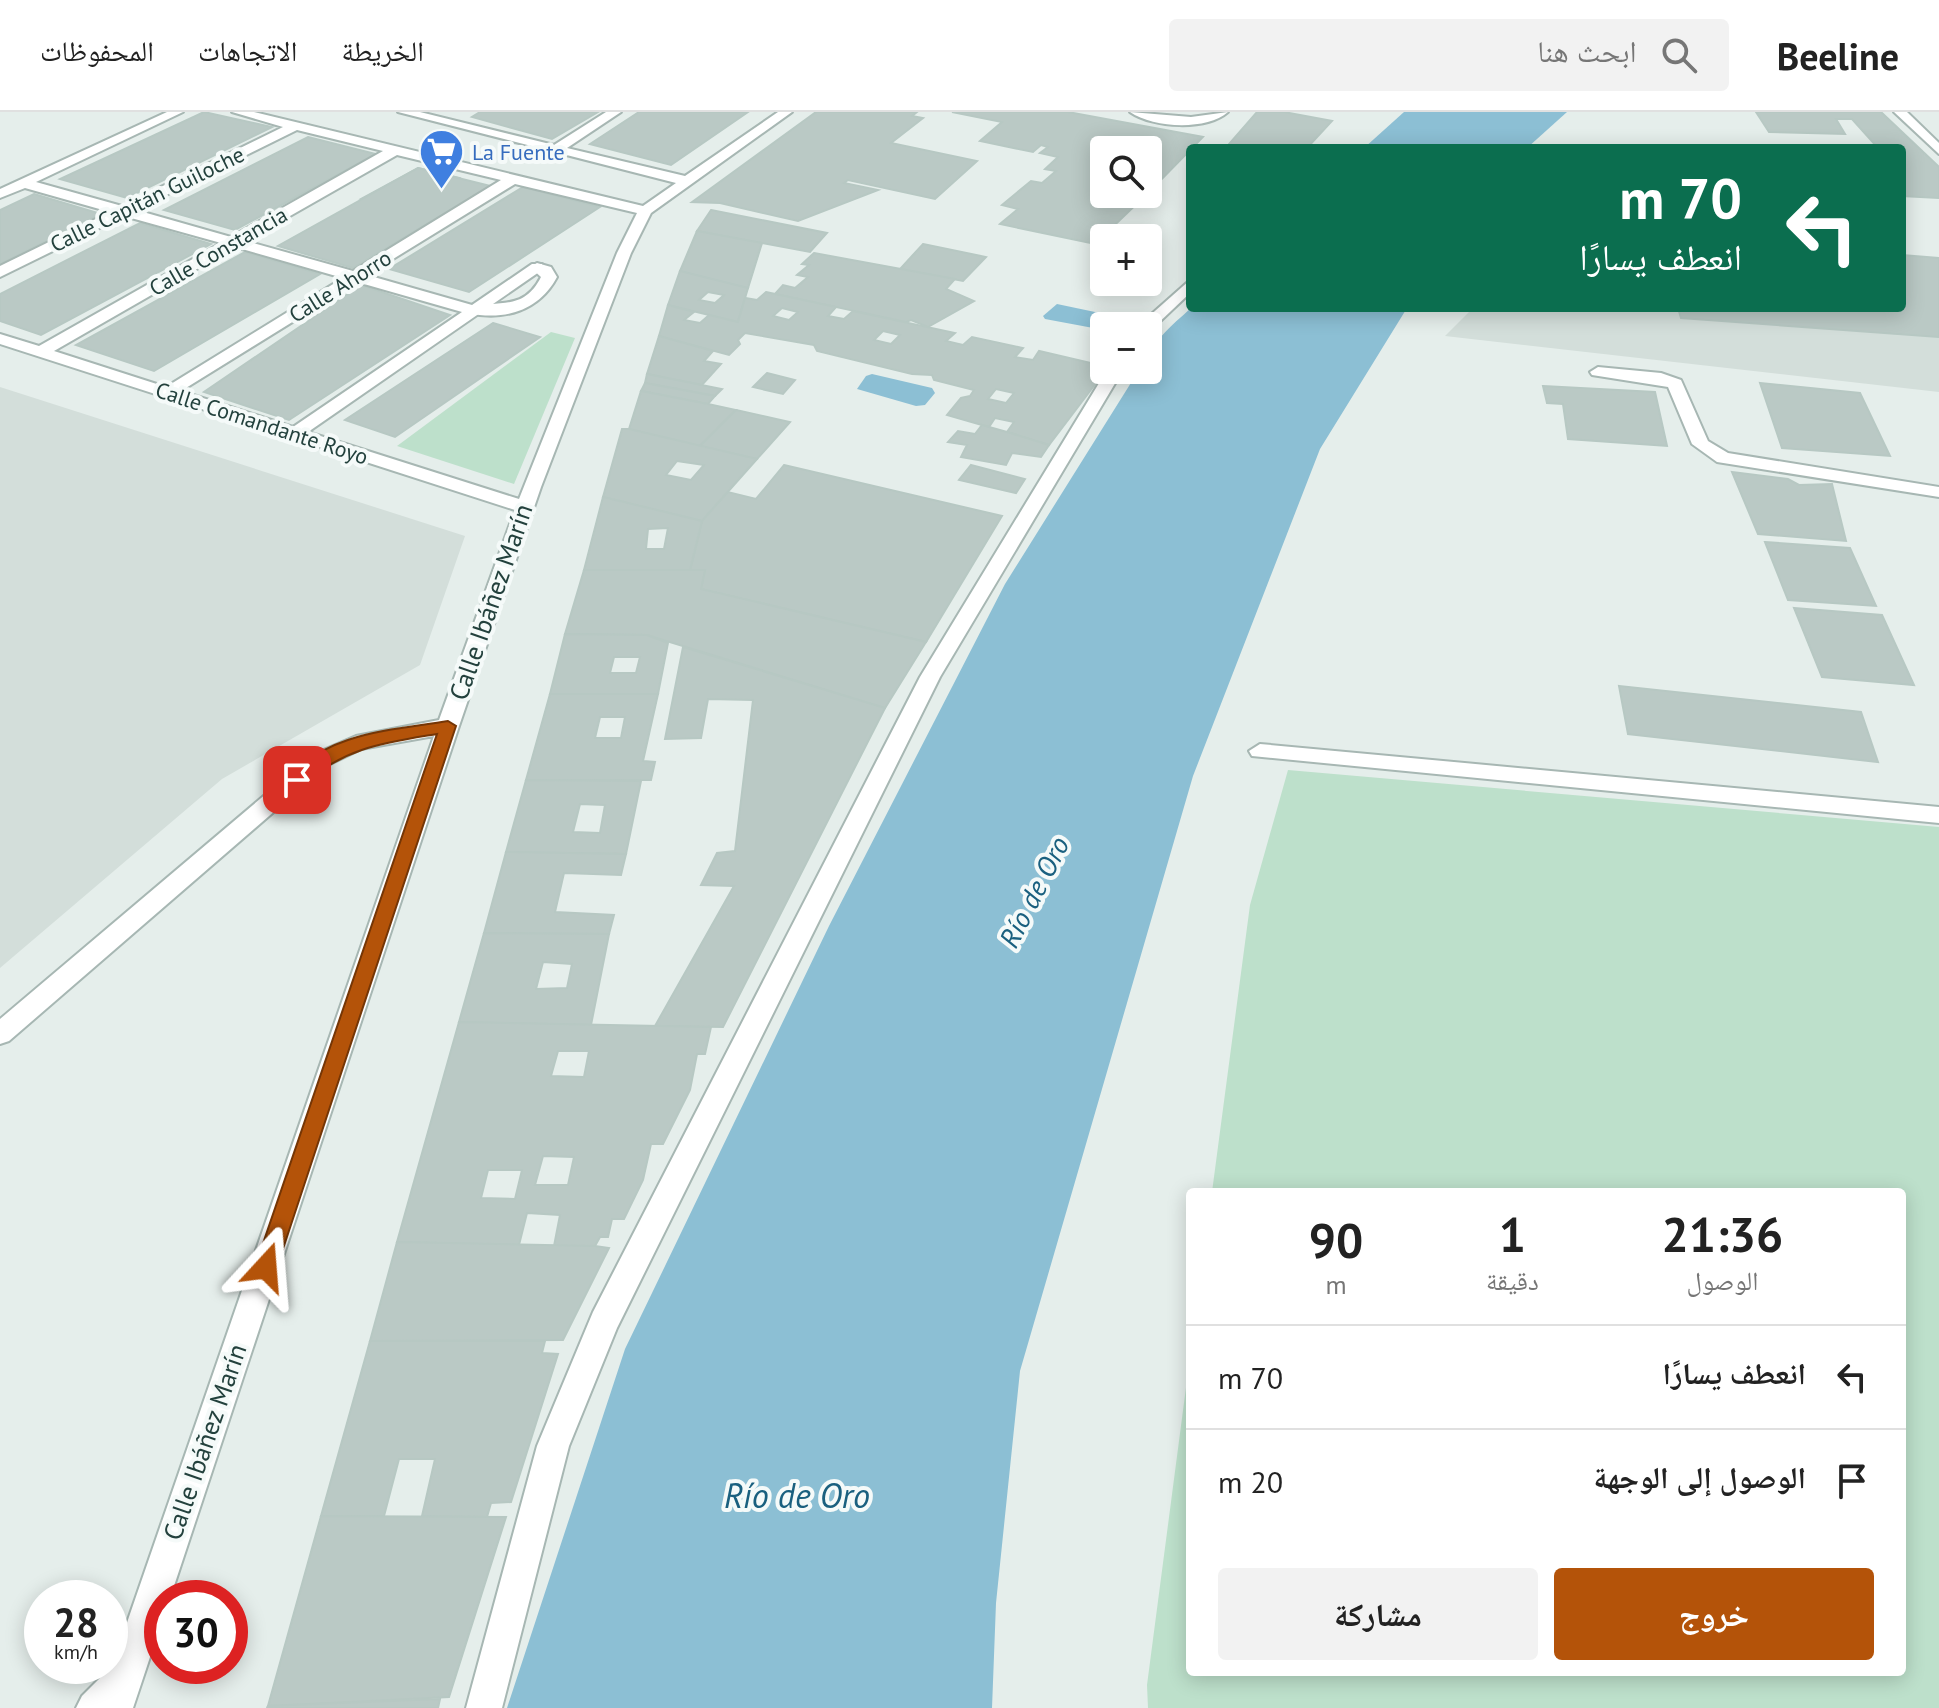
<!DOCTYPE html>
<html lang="ar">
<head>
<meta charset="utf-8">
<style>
  body { margin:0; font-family:"PT Sans","Noto Naskh Arabic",sans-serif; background:#f2f2f2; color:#222; direction:rtl; height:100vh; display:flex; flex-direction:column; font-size:30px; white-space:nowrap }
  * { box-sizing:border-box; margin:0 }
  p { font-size:26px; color:#767676 }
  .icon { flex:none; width:44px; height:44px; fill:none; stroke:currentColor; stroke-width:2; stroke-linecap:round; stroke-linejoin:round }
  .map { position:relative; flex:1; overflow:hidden; direction:ltr }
  .sheet { position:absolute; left:1186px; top:1076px; width:720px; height:488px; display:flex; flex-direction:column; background:#fff; border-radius:8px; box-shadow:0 4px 20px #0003; direction:rtl }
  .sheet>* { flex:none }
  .top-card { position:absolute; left:1186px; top:32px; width:720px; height:168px; border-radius:8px; box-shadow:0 4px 20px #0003; direction:rtl; background:#0b6e4f; color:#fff; overflow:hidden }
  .buttons { position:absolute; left:1090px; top:24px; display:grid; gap:16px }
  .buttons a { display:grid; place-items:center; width:72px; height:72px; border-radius:8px; background:#fff; box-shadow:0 4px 20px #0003; font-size:40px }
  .speed { position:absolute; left:24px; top:1468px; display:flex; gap:16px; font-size:40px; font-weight:700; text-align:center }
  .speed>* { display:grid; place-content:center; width:104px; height:104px; border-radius:50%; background:#fff; box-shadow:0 4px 20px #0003; line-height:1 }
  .speed small { font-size:20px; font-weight:400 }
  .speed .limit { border:12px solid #d22; background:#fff; color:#111 }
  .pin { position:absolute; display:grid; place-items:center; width:68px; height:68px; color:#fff; margin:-34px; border-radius:16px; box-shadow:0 4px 12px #0006 }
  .me { position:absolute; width:88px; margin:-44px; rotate:19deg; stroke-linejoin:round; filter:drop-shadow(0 0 6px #0008) }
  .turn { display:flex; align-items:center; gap:28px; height:168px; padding:0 32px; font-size:36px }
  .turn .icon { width:104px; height:104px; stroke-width:2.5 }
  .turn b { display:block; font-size:56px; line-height:68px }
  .eta { display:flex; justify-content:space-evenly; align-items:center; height:136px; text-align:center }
  .eta b { font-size:48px; font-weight:700; line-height:56px }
  .button { display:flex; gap:16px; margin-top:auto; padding:16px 32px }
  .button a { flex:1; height:92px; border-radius:8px; background:#b45309; color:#fff; font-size:32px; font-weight:700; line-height:92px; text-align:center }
  .button a+a { background:#f2f2f2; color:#222 }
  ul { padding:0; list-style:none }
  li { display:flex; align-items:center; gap:24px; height:104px; padding:0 32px; border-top:2px solid #e0e0e0 }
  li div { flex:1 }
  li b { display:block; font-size:30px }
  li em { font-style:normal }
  header { display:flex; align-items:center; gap:48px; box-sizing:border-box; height:112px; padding:0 40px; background:#fff; border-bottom:2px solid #e0e0e0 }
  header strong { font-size:38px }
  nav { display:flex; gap:44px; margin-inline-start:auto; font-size:28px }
  .search { width:560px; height:72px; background:#f2f2f2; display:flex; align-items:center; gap:20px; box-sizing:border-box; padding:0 28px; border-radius:8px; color:#767676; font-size:30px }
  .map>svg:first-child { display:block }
</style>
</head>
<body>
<header>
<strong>Beeline</strong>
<div class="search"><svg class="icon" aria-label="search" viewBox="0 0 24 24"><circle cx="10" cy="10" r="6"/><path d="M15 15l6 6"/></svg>ابحث هنا</div>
<nav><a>الخريطة</a><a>الاتجاهات</a><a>المحفوظات</a></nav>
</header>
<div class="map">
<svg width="1939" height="1596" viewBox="0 0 1939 1596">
  <rect width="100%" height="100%" fill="#e5eeeb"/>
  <g fill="#d3deda">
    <polygon points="1902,143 1939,146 1939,280 1445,224 1473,196 1902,196"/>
    <polygon points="0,275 465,424 420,553 222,667 0,856"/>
  </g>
  <g fill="#bde0cb">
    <polygon points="551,220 575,226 514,372 397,334"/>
    <polygon points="1288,658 1939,715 1939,1596 1148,1596 1147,1573 1190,1245 1190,1560 1902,1560 1902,1080 1212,1080 1250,793"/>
  </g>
  <g fill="#8cbfd4">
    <polygon points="1404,0 1567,0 1527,36 1364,36"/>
    <polygon points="1057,192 1114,204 1104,218 1045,207 1043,204"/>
    <path d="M1191 196H1407L1320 337 1193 664 1020 1259 996 1491 992 1596H507L625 1237 829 814 1005 472 1139 258H1148C1148 230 1172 214 1191 196Z"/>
    <polygon points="872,262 932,276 935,281 925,293 916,294 857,277 866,264"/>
  </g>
  <g fill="#bac9c5" stroke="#b7c8c3" stroke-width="2" fill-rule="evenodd">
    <polygon points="204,0 272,15 127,86 60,67"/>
    <polygon points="480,0 598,0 552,27 472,5"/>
    <polygon points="639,0 748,0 671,53 590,32"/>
    <polygon points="816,0 917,0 912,4 923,6 891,31 977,49 935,87 848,68 844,71 878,78 798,109 720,91 692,90"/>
    <polygon points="952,0 1068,0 1203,25 1148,81 1148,38 1104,38 1104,82 1147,82 1095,132 1000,112 1018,97 1002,93 1031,69 1042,71 1056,59 1045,57 1058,45 1040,41 1048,35 1041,33 1033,40 980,29 1002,10"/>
    <polygon points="1257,0 1284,0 1332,9 1307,36 1229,32"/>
    <polygon points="1756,0 1881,0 1939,55 1939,86 1902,84 1902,36 1878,36 1852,7 1836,7 1845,22 1769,20"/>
    <polygon points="308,25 376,42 235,118 164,98"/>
    <polygon points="418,56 459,66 405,100 361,87"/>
    <polygon points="418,56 490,74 353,156 278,134"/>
    <polygon points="523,75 600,95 469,180 389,157"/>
    <polygon points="34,82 101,102 0,152 0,98"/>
    <polygon points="711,98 827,121 810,140 697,119"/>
    <polygon points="140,111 211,132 41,223 0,209 0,182"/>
    <polygon points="697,119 762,131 748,176 680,159"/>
    <polygon points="923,132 986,145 963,169 900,157"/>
    <polygon points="245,140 320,162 154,259 76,233"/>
    <polygon points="814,141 955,167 946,177 974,189 928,215 911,208 906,210 775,182 783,173 795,176 808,165 797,163 809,153 802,152"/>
    <polygon points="1902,143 1939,146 1939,225 1681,206 1678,196 1902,196"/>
    <path d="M680 159 748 176 738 210 668 193ZM708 180 724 183 715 191 699 188Z"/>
    <polygon points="361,173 450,203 289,308 204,280"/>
    <path d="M766 180 836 195 828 204 844 207 853 199 955 221 946 229 963 233 972 225 1023 236 1015 245 1033 248 1039 239 1104 254 1106 258 1049 333 1007 320 1014 310 995 306 989 315 947 303 961 286 970 284 974 278 934 268 932 263 912 262 817 239 814 233 745 221 738 228 740 232 729 243 659 224 668 193 694 200 684 208 700 211 709 203 738 210 745 186 757 188ZM782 196 798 200 789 208 773 204ZM883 219 900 223 891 232 874 228ZM996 277 1014 281 1006 291 988 287Z"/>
    <polygon points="493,211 540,225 395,325 345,308"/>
    <polygon points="659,224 713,239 704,249 721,252 702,273 647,262"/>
    <polygon points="767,261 795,268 783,282 753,275"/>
    <polygon points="647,262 722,277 715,284 645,271"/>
    <polygon points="645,271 715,284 708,292 641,279"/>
    <polygon points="1760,271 1860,281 1890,344 1782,336"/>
    <polygon points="1543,274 1655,280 1667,334 1568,327 1563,292 1547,291"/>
    <polygon points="641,279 708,292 736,298 700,334 629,317"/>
    <polygon points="736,298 790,310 757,347 700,334"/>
    <polygon points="982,313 1007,320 1049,333 1041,345 1012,341 1006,353 961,345 967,333 948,330 958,319 975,322"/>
    <path d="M622 317H629L757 347 702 409 603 385ZM677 349 704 353 691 368 666 363Z"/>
    <polygon points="784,353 1002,404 926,530 701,477 705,458 690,458 702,409 728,380 756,387"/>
    <polygon points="971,353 1025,367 1016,381 959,368"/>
    <polygon points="1732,360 1788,367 1799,373 1832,372 1846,429 1758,422"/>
    <path d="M603 385 702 409 690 458H584ZM668 416 664 437H646L648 417Z"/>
    <polygon points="1765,430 1850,436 1876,494 1788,488"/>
    <polygon points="584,458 705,458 701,477 926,530 885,596 647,523 565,522"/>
    <polygon points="1794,496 1882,503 1914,573 1822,565"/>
    <path d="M565 522 647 523 668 531 658 582H550ZM614 545H640L636 561H610Z"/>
    <polygon points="683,535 885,596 723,915 655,914 734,774 701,773 717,741 735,739 753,588 708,587 701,626 665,627"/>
    <polygon points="1619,574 1861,600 1878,650 1628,622"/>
    <path d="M550 582H658L643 649 655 650 651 668H526ZM600 605H625L621 626H595Z"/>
    <path d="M526 668 641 669 626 742 506 740ZM580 692 605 693 600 721 573 720Z"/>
    <polygon points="506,740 626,742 621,763 564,761 555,800 614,803 609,822 484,821"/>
    <path d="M484 821 609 822 591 913 459 910ZM543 850 572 852 567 876 536 877Z"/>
    <path d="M459 910 711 915 705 942H697L690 978 663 1032H651L643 1068 624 1107H612L608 1125H600L595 1134H554L560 1103 527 1101 519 1133 397 1130ZM558 939H589L584 965 551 964ZM543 1044 574 1045 568 1073H535ZM488 1058H522L515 1087 481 1086Z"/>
    <polygon points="397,1130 595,1134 609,1136 563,1228 370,1229"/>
    <polygon points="370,1229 545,1229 542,1241 558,1242 511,1390 491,1391 487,1405 422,1404 435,1347 399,1347 384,1404 321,1404"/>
    <polygon points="321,1404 506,1405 449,1585 268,1594"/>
    <polygon points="440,1587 438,1596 267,1596 268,1594"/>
  </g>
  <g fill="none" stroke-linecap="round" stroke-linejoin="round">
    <defs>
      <g id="service">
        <path d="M537 151 551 155 557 165C539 199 504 209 468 201V195C499 188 524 199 541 165L530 155Z"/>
        <polygon points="1190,168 1190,181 1152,217 1138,214"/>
        <polygon points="1107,258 1123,258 940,565 617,1216 569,1334 502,1596 466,1596 537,1334 593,1200 920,565"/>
        <polygon points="1260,632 1939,695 1939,711 1252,644 1249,639"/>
      </g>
      <g id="minor">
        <path d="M167 0H183L36 70 122 94 283 15 232 0H254L643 94 676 71 398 0H420L554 33 606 0H621L567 36 685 64 778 0H792L651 101 631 141 541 375 459 614 170 1486H162V1509L133 1596H76L82 1584 112 1554 434 624 361 637 328 653 9 929 0 932V907L312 643 356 624 439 608 515 398 0 232V222L39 234 221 131 124 104 0 165V154L110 100 25 76 0 86V77ZM297 18 383 39 231 125 136 98ZM397 43 501 68 353 159 246 129ZM515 72 637 101 617 141 519 387 308 320 542 158V152H532L472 193 367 163ZM235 135 343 166 166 275 54 239ZM357 170 462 200 293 315 181 279Z"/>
        <path d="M1130 0 1191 5 1228 0C1206 19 1153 16 1130 0Z"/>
        <polygon points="1894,0 1907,0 1939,31 1939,42"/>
        <polygon points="1598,255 1661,261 1681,268 1708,329 1728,341 1939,375 1939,385 1717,350 1692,332 1668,275 1592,263 1590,260"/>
      </g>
    </defs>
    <use href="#service" stroke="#a7b7b3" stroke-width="4"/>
    <use href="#minor" stroke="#a7b7b3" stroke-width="4"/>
    <use href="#service" fill="#fff" fill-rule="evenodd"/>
    <use href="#minor" fill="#fff" fill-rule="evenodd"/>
  </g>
  <path fill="#b45309" stroke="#753606" stroke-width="2" d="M448 609 456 614 277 1155 274 1162 266 1165 258 1162 255 1155 437 622C383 631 347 635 303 672H291L289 668C323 620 396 618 448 609Z"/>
  <defs>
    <symbol id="supermarket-pin" viewBox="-11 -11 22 30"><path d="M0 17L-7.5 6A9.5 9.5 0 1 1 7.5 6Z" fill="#3f7fe0" stroke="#f5faf9"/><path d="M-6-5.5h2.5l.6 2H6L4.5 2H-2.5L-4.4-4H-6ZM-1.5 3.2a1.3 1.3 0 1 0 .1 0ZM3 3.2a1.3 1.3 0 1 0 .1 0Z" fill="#fff"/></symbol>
  </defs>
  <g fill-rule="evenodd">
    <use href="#supermarket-pin" x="416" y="14" width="51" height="69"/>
  </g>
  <g text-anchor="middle" stroke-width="8" stroke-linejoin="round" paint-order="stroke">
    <g font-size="22" fill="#366cbe" stroke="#f5faf9" text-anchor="start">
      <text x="472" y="48">La Fuente</text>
    </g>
    <g font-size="22" fill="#23413d" stroke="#f5faf9">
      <text transform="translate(147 87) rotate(-26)" y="8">Calle Capitán Guiloche</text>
      <text transform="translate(218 139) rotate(-30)" y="8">Calle Constancia</text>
      <text transform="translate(340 174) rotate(-32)" y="8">Calle Ahorro</text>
      <text transform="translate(262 311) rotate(18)" y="8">Calle Comandante Royo</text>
    </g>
    <g font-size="26" fill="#23413d" stroke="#f5faf9">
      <text transform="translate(491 490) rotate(-71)" y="9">Calle Ibáñez Marín</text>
      <text transform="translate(205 1330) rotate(-71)" y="9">Calle Ibáñez Marín</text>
    </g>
    <g font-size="28" font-style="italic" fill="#1a607f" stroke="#f5faf9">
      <text transform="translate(1034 780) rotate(-63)" y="10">Río de Oro</text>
    </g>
    <g font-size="34" font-style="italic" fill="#1a607f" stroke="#f5faf9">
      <text x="797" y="1396">Río de Oro</text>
    </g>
  </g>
</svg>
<div class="buttons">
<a><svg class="icon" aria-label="search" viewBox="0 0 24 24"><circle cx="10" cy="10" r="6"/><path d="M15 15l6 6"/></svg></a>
<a>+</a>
<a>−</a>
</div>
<div class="speed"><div>28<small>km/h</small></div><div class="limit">30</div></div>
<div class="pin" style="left:297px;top:668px;background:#d93025"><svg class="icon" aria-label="arrive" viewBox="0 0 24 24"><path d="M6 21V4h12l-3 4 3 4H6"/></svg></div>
<svg class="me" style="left:266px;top:1155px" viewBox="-20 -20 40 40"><path d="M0-17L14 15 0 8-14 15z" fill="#b45309" stroke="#fff" stroke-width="4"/></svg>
<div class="top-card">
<div class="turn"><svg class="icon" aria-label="left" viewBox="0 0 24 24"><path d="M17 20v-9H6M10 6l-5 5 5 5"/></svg><div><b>70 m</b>انعطف يسارًا</div></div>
</div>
<section class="sheet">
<div class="eta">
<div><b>21:36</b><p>الوصول</p></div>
<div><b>1</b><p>دقيقة</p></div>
<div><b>90</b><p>m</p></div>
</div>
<ul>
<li><svg class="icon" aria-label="left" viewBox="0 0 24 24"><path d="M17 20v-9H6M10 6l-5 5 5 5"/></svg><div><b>انعطف يسارًا</b></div><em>70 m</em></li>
<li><svg class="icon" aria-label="arrive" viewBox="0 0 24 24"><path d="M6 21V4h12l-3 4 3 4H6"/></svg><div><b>الوصول إلى الوجهة</b></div><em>20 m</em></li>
</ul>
<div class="button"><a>خروج</a><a>مشاركة</a></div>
</section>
</div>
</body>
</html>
